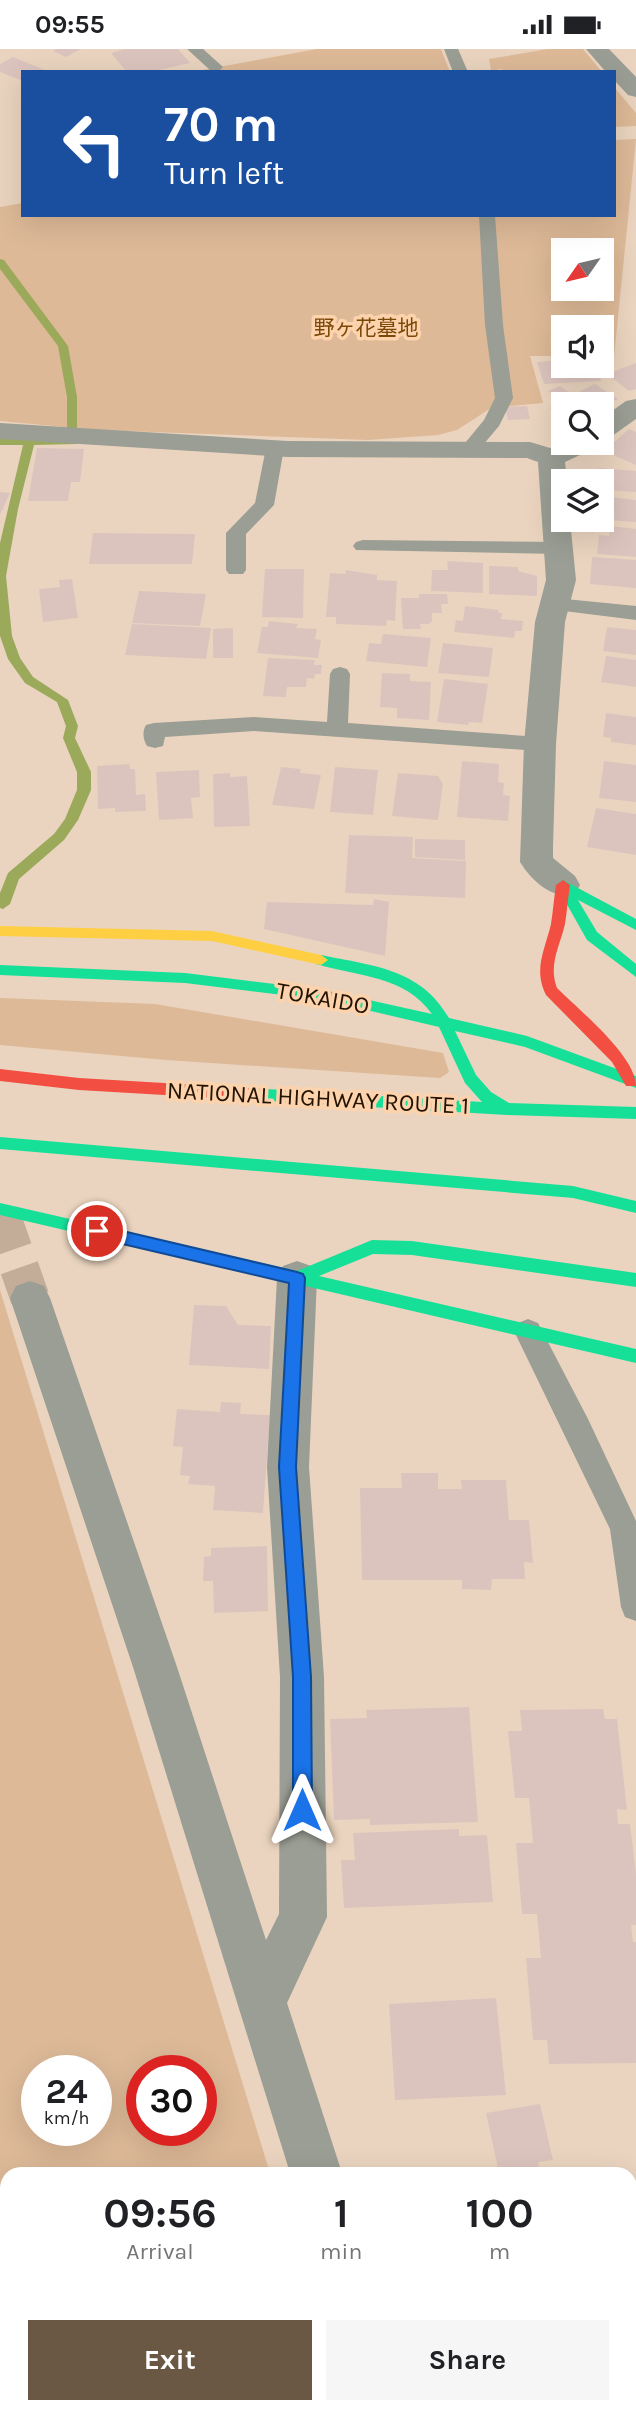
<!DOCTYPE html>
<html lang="en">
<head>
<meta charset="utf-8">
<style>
  body { margin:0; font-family:Karla,"Noto Sans JP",sans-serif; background:#f6f6f6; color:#202124; height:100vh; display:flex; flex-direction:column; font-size:26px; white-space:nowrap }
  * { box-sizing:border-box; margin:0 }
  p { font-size:23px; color:#757577 }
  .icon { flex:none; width:38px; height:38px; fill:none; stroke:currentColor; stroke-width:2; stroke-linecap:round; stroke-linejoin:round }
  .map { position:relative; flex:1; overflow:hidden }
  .side { position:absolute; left:0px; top:2118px; width:637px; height:247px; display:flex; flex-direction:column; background:#fff; border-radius:21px 21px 0 0; box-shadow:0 7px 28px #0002 }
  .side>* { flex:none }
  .hud { position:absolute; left:21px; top:21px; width:595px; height:147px; border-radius:0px; box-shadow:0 7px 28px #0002; background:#1a4fa0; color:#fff; overflow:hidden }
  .needle { width:46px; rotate:236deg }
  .fabs { position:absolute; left:551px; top:189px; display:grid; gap:14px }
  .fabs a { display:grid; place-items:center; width:63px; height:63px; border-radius:0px; background:#fff; box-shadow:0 7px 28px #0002; font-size:35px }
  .speed { position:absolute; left:21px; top:2006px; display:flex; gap:14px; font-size:35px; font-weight:700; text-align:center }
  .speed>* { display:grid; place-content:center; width:91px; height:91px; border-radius:50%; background:#fff; box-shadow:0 7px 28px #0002; line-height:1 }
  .speed small { font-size:18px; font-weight:400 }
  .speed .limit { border:10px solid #d22; background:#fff; color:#111 }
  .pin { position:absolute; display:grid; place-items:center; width:60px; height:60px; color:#fff; margin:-30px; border:4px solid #fff; border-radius:50%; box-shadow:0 2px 7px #0007 }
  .me { position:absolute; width:77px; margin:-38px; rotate:0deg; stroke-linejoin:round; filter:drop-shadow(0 0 5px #0008) }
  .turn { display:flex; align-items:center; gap:24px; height:147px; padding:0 28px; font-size:32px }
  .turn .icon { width:91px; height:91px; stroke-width:2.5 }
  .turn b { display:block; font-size:49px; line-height:60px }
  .eta { display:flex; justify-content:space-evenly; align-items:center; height:119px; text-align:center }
  .eta b { font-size:42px; font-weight:700; line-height:49px }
  .action { display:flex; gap:14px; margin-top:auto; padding:14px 28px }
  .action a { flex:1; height:80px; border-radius:0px; background:#6a5744; color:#fff; font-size:28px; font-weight:700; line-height:80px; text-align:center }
  .action a+a { background:#f6f6f6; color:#202124 }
  .status { display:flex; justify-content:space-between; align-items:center; height:49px; padding:0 35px; background:#fff; direction:ltr }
  .status svg { height:19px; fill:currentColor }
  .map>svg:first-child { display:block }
</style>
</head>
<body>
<div class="status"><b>09:55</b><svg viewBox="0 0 49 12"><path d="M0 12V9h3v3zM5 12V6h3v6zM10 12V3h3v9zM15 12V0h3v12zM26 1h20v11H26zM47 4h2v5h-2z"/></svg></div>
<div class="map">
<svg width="636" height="2363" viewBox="0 0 636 2363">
  <rect width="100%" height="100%" fill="#ead4bf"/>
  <g fill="#ddb997" fill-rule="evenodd">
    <polygon points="317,0 441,0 450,23 191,23"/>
    <polygon points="548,0 583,0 602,23 504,23 502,20 491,22 489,10"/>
    <polygon points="614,38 636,64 636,77 614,78"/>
    <path d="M636 90 614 308 602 307V278H564L563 307H530L543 354 491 359 457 381 438 386 368 391 97 381 0 372V158L23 154V166H614V91ZM564 201H602V240H564Z"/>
    <polygon points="0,949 155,955 443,1004 449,1023 440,1029 166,1011 0,996"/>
    <path d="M0 1241 270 2124H7V2357H342L344 2363H0ZM96 2021V2081H37V2021ZM142 2021H201V2081H142Z"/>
  </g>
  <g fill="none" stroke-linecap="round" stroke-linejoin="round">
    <polygon fill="#9ba95a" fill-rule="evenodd" points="0,210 4,211 68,297 77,348 77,395 34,396 18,460 6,527 12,587 20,609 33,628 68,651 78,677 75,689 91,723 91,741 78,771 64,791 19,830 10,855 3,860 0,859 0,844 8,824 54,785 65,770 77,741 77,723 63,689 66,677 57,653 25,634 8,610 0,587 0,494 23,396 0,396 0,390 67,390 67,348 58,297 0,220"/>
  </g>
  <g fill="#dcc4be">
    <polygon points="57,0 81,0 66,8 53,2"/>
    <polygon points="124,0 178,0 190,14 150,23 127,23 111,4"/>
    <polygon points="13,8 45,21 23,23 23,32 0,23 0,15"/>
    <polygon points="564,311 564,317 598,317 601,332 544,335 537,313"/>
    <polygon points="636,314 636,340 629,342 607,325"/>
    <polygon points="595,335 618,350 602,358 602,355 566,355 548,342 560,337 572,346"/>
    <polygon points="559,354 564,357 564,379 551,369 559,366 549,359"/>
    <polygon points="527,357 530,370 508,371 505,358"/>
    <polygon points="629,380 636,383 636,416 604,402"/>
    <polygon points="37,399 84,400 80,433 71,433 68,452 28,452"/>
    <polygon points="598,419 636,422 636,443 602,441 602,432 580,432 581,425 598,426"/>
    <polygon points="0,443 10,444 0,466"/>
    <polygon points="610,448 636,451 636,473 607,471"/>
    <polygon points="610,477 636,480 636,508 597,505 599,486 609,487"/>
    <polygon points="93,484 195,485 192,515 89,515"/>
    <polygon points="592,508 636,511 636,539 590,535"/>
    <polygon points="447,512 483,514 483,544 431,542 432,521 448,521"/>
    <polygon points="489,517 518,518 518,522 537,527 537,547 489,545"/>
    <polygon points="265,520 304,520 303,569 262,568"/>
    <polygon points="346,521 377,526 377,531 397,532 395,572 387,571 386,577 336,575 336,568 326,568 330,524 345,525"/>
    <polygon points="72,530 78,569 43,573 39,540 60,538 59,531"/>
    <polygon points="139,542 206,545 200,577 132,574"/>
    <polygon points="419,545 447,545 448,555 441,555 442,564 432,564 432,572 429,575 420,575 421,580 403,580 401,549 419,549"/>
    <polygon points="465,557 499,561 498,564 502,564 501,570 523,572 522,582 515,582 514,589 454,583 456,571 463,572"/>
    <polygon points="269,572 298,575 296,579 317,580 315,590 321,591 318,609 257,604 262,578 268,578"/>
    <polygon points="132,575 211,579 206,610 125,606"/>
    <polygon points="607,578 636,581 636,606 603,602"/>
    <polygon points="233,579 233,609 213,609 213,580"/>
    <polygon points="383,585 431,589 427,618 366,612 369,594 381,595"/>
    <polygon points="443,594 493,599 489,628 438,624"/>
    <polygon points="606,607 636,611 636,638 601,633"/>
    <polygon points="268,609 315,611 314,616 322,616 321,625 315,625 314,630 307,629 306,638 287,638 286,648 263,647"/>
    <polygon points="382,624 410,625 410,632 431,633 429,671 397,669 397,659 380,658"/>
    <polygon points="444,630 488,635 482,674 469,673 468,676 437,673"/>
    <polygon points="606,664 636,668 636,696 611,693 611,689 603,688"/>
    <polygon points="462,712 499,715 498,733 504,734 503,746 510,747 508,772 457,768"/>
    <polygon points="604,712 636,716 636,753 599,749"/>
    <polygon points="129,715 130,720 135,720 136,746 145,745 146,762 115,763 115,759 98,760 97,717"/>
    <polygon points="281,718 301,720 300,724 321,726 314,760 272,756"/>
    <polygon points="335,718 378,721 373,766 330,763"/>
    <polygon points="199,721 200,748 191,749 193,769 159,771 156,723"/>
    <polygon points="230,724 230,728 247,727 250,777 214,778 213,725"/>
    <polygon points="398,724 438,727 443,735 438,771 392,767"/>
    <polygon points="596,759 636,765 636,806 587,798"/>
    <polygon points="349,786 413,788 412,809 466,812 465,849 345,844"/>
    <polygon points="415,790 465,791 465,811 415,808"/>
    <polygon points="374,850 389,853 385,907 264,880 267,853 373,856"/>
    <polygon points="194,1256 226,1257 238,1276 271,1277 269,1320 189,1316"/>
    <polygon points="221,1353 241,1354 240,1365 270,1366 263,1464 213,1461 215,1437 188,1435 190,1427 180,1426 183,1398 173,1397 177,1360 220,1363"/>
    <polygon points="401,1424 438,1424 438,1440 462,1440 461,1431 506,1431 509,1471 529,1471 533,1514 524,1513 525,1530 492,1530 491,1541 462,1540 462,1531 362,1531 360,1439 402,1439"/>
    <polygon points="267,1497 268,1562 214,1564 213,1532 203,1532 204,1508 211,1507 211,1499"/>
    <polygon points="469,1658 478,1773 370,1776 370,1770 334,1771 330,1670 367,1669 366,1661"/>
    <polygon points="603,1660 605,1670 617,1670 627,1761 617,1760 618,1775 630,1775 636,1825 636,1876 631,1876 633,1893 636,1893 636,2014 549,2015 547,1991 533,1991 526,1909 541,1909 537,1865 522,1865 516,1794 533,1794 529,1749 515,1749 508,1682 522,1682 520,1661"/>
    <polygon points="459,1780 459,1787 487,1786 493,1853 344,1859 341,1811 355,1811 353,1784"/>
    <polygon points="496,1949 506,2046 395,2051 389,1955"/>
    <polygon points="540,2055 553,2111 538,2113 540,2124 499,2124 486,2064"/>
  </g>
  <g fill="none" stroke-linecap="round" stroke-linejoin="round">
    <polyline stroke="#c3ad99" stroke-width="39" stroke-dasharray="39 19" stroke-linecap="butt" points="0,1164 30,1249"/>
    <g fill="#9a9e94" fill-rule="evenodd">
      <polygon points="187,0 203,0 223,18 220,21 210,21"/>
      <polygon points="444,0 458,0 468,23 453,23"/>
      <polygon points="479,166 495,166 503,276 513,349 499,377 477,403 470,405 461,399 484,371 495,349 485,276"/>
      <polygon points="275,393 284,399 274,456 246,485 246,521 243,525 229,525 226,521 226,484 255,454 266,399"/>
      <polygon points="363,491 558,493 565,495 568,499 565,503 558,505 356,501 353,497 356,493"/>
      <polygon points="555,549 636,557 636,571 548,560 545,555 548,550"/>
      <path d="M340 618 347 620 350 625 348 674 540 688 548 690 551 695 548 700 540 702 254 682 165 688 163 697 155 699 147 697C143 690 142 683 146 676L154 674 254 668 327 673 330 625 333 620Z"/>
      <polygon points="528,1270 538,1274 588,1370 636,1472 636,1572 625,1568 621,1558 610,1480 514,1282 518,1274"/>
    </g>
    <g fill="#9a9e94" fill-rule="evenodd">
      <polygon points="586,0 609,0 636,28 636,48 628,46 614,31 614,23 606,23"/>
      <polygon points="636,350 636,370 612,387 602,389 602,369 626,352"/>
      <path d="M0 374 288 392 530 393 550 399 564 393 597 394 593 400 565 413 567 432H564V471H570L576 531 565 573 556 695 553 798V809L575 827 580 836 575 845C552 851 532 832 520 813L524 695 535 573 546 531 538 413 527 409 288 408 0 390Z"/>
      <polygon points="297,1212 311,1217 317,1229 309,1418 324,1628 327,1868 287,1954 342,2124 290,2124 133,1618 10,1249 16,1237 30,1232 44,1237 50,1249 177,1618 266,1891 279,1865 280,1628 267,1418 277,1229 283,1217"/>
      <polygon points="360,2357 415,2357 417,2363 361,2363"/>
    </g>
    <g fill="#16e098" fill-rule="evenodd">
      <polygon points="563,831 636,870 636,881 578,851 597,883 636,915 636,928 587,891 556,836"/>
      <path d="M321 906C373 917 420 919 449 969L527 987 636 1027V1039L525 998 455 982 476 1026 491 1043 509 1054 636 1058V1070L507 1066 249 1051 242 1045 249 1039 482 1053 465 1034 439 978 324 951 185 934 0 926V916L185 924 324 941 432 965C404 926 359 928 316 915L314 911 316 907Z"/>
      <polygon points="0,1088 573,1137 636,1152 636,1164 573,1149 0,1100"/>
      <polygon points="0,1154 297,1222 372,1191 412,1192 636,1224 636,1238 412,1206 373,1205 319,1227 636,1300 636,1314 0,1166"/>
    </g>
    <polygon fill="#ffcf43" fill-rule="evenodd" points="0,877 212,882 321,906 328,911 321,916 212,892 0,887"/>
    <g fill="#f24e42" fill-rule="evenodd">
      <path d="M563 831 570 836C568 849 567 862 565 875 560 897 548 916 557 939 579 961 636 1007 636 1037H626L612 1013 546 946C533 920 545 901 551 875 553 862 554 849 556 836Z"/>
      <polygon points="0,1020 79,1029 249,1039 256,1045 249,1051 79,1041 0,1032"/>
    </g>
  </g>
  <polygon fill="#1a73e8" stroke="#114b97" stroke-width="2" points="97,1176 297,1223 303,1225 305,1229 296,1418 311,1628 312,1761 309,1768 302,1771 296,1768 293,1761 293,1628 279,1418 289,1234 97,1189 91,1187 89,1182 91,1178"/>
  <g text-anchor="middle" stroke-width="7" stroke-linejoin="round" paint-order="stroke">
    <g font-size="21" fill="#7c4808" stroke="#fcd3ad">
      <text x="366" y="286">野ヶ花墓地</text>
    </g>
    <g font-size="24" fill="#251302" stroke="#fcd3ad">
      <text transform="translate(323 949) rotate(10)" y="8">TOKAIDO</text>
      <text transform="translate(318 1049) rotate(3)" y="8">NATIONAL HIGHWAY ROUTE 1</text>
    </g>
  </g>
</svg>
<div class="fabs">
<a><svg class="needle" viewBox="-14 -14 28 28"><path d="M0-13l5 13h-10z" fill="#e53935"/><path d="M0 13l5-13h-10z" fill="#757577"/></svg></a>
<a><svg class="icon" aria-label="sound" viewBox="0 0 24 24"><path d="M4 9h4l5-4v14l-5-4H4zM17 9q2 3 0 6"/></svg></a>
<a><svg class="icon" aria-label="search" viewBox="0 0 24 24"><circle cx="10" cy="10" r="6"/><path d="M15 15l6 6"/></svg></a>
<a><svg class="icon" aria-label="layers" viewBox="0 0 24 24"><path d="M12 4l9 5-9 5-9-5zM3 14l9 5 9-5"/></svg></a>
</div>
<div class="speed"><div>24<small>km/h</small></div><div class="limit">30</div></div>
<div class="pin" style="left:97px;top:1182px;background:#d93025"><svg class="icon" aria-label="arrive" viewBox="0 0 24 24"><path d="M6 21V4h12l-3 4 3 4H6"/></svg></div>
<svg class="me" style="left:302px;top:1761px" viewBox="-20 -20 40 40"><path d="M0-17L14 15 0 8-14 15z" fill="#1a73e8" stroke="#fff" stroke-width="4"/></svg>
<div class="hud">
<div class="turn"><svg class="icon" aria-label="left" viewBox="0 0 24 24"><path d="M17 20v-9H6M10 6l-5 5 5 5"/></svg><div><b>70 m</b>Turn left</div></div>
</div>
<section class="side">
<div class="eta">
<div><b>09:56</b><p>Arrival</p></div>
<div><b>1</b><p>min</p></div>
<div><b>100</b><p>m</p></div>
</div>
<div class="action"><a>Exit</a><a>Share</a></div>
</section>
</div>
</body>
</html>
